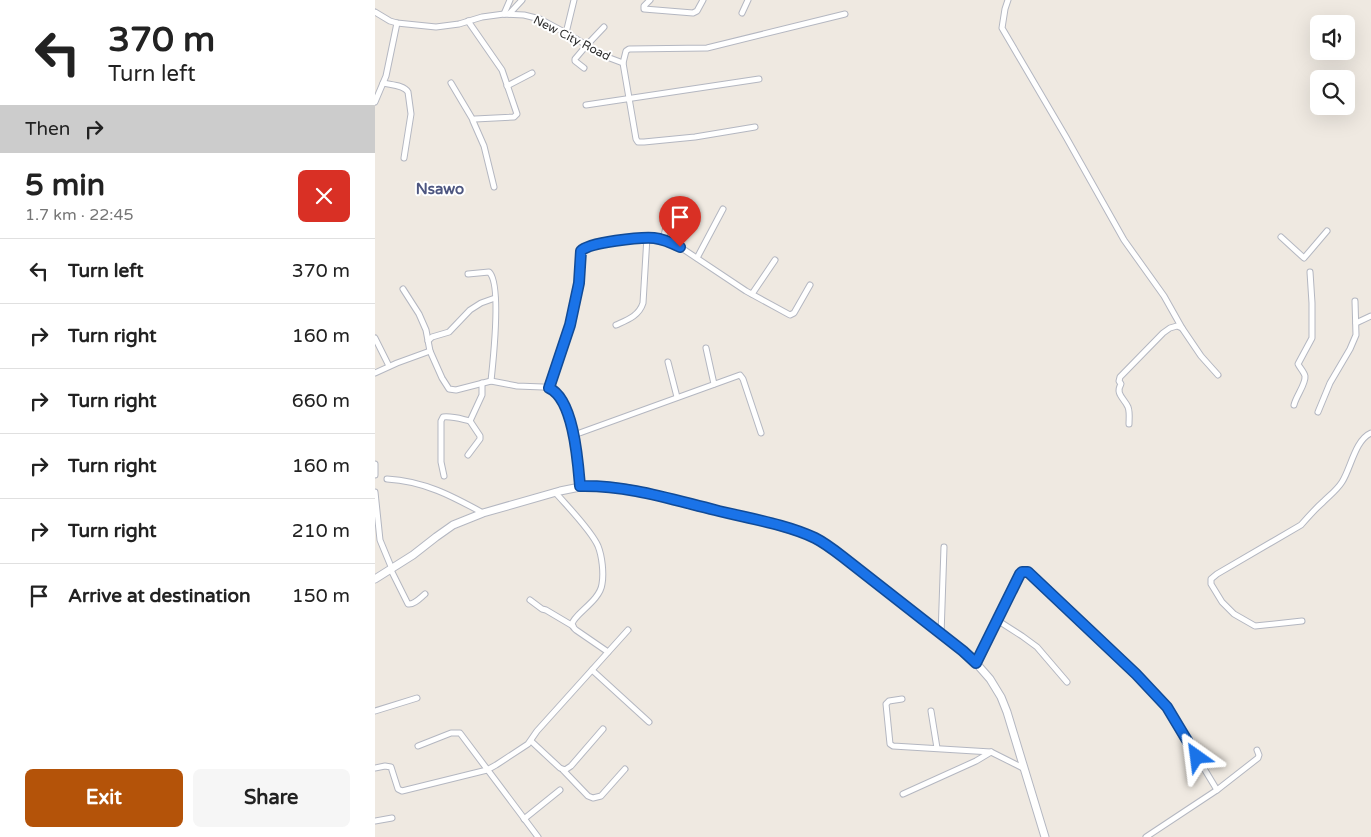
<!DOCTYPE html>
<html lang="en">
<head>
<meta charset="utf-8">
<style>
  body { margin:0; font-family:"Varela Round",sans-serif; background:#f6f6f6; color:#222; height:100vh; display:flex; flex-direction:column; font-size:19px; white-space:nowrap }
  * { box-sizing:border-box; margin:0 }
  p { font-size:16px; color:#767676 }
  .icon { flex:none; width:28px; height:28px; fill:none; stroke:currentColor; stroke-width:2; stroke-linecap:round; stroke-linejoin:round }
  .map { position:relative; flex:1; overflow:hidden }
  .drawer { display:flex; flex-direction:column; background:#fff; width:375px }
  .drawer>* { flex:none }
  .hud { background:#fff; color:#222; overflow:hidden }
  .tools { position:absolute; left:935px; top:15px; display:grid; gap:10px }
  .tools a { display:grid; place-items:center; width:45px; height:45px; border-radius:8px; background:#fff; box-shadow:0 5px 20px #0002; font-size:25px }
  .pin { position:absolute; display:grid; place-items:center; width:42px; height:42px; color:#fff; margin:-51px -21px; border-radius:50% 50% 50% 0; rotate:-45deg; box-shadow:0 0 5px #0007 }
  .pin .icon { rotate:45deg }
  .me { position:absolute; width:55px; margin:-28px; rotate:329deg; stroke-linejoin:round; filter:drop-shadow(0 0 4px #0008) }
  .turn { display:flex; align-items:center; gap:18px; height:105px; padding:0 25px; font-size:22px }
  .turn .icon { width:65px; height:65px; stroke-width:2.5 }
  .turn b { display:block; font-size:35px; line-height:42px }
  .then { display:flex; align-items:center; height:48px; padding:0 25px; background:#0003; gap:10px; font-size:19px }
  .round { display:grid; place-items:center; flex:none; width:52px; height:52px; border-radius:8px; background:#f6f6f6 }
  .summary { display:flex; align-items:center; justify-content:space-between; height:85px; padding:0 25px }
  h1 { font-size:30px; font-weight:800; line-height:38px }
  .button { display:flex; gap:10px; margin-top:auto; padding:10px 25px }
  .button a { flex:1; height:58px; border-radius:8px; background:#b45309; color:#fff; font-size:20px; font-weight:800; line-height:58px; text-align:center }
  .button a+a { background:#f6f6f6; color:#222 }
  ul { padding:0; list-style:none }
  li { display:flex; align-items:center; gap:15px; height:65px; padding:0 25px; border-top:1px solid #e0e0e0 }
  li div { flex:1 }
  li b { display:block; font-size:19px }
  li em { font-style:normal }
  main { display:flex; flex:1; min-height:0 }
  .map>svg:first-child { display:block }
</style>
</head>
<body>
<main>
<section class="drawer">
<div class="hud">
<div class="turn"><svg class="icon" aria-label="left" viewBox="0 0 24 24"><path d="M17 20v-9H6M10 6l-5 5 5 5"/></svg><div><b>370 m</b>Turn left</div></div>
<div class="then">Then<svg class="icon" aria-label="right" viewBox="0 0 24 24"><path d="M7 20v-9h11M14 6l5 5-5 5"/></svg></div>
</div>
<div class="summary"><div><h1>5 min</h1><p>1.7 km · 22:45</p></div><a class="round" style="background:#d93025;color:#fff"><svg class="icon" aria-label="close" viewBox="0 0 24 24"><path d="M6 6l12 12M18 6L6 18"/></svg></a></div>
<ul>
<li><svg class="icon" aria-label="left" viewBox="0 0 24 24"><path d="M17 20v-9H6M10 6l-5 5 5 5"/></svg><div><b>Turn left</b></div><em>370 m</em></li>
<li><svg class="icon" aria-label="right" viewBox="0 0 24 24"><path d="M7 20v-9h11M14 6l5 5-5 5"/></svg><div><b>Turn right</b></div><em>160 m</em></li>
<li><svg class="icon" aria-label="right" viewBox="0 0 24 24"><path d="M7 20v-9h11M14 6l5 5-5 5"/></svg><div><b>Turn right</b></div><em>660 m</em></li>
<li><svg class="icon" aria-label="right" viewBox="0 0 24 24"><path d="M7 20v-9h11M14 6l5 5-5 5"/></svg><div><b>Turn right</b></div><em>160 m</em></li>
<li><svg class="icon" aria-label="right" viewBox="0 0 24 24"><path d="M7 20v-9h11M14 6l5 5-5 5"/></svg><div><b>Turn right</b></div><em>210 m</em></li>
<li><svg class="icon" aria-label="arrive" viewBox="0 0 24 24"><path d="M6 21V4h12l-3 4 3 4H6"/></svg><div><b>Arrive at destination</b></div><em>150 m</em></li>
</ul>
<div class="button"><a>Exit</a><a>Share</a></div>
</section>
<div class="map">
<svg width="996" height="837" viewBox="0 0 996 837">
  <rect width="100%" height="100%" fill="#efe9e1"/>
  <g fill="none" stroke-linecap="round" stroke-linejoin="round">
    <defs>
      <g id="street">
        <polyline points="275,0 269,6 269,9 318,13 322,11 328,0"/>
        <polyline points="633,0 630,9 627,28 691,137 749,240 789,296 807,328"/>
        <polyline points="0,12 15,21 22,23 61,27 84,24 107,17 129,14 149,15 165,19 191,33 232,57 248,63"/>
        <polyline points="367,13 373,0"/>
        <polyline points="129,14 135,0"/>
        <polyline points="134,14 147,0"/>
        <polyline points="93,21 127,70 142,114 139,117 100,119 98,121 109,146 119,187"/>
        <polyline points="191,33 199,0"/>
        <polyline points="209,68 200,61 200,59 211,46 229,27"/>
        <path d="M8 83C16 85 29 85 33 92L36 114 29 158"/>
        <polyline points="76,83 98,120"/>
        <polyline points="132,86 157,73"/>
        <polyline points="0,102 11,76 22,23"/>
        <polyline points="211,105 384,79"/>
        <polyline points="380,127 320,137 269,142 263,142 261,139 248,63 251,51 254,49 332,48 470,14"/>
        <polyline points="906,237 929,258 952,231"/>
        <polyline points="288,240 297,201"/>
        <polyline points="322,258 348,209"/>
        <path d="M93 274 114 272C127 283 118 362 116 381"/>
        <polyline points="28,289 44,314 51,330 55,351 67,378 74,389 81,390 116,381 142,386 168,387 178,390 188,403 194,416 199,435 205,487"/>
        <polyline points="377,294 400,260"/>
        <polyline points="981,323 996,316"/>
        <path d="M241 325C252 320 264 316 268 303L272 237"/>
        <polyline points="0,338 14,366"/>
        <polyline points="53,341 57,337 74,332 95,310 106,303 120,298"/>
        <polyline points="331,348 339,384"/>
        <polyline points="293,362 302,397"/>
        <polyline points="0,373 22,363 55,351"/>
        <path d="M174 388C186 354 197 320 203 285 205 274 202 254 209 248L225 244 265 238 272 237 288 240 305 247 371 291 415 315 419 313 435 285"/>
        <path d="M919 405C921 396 931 384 930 376 929 372 925 368 923 364L937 338V303L935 272"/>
        <polyline points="943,412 955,383 975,349 981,335 980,301"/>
        <path d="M754 424C754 419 755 412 753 407 749 398 740 394 746 384L744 381 745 377 788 333 795 328 802 326 807 328 826 356 843 375"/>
        <polyline points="199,435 365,375 368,379 386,433"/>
        <polyline points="93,455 105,439 105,436 95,421 107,395 107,383"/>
        <polyline points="0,464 0,475"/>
        <path d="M69 476 66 462V421L68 417C78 416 86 419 95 421"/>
        <path d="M12 479C49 481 77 496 108 513"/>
        <polyline points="0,492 5,540 17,569"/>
        <path d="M180 492C192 506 216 530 223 546 227 556 229 573 227 584 225 601 199 614 197 624 197 627 199 628 201 630L233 652"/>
        <path d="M16 570 33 604C39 605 45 598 50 594"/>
        <polyline points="155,600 167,609 171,610 198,626"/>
        <polyline points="622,620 647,636 662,647 692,682"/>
        <path d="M927 621 880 626 859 614 847 602 836 584V579L842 574 926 525C933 517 940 509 948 502 954 496 962 490 967 482 976 468 980 440 996 433"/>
        <polyline points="566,635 569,547"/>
        <polyline points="601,663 645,574 650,571 655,573 761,674 792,707 842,790"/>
        <polyline points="217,670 274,722"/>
        <polyline points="527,699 514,701 511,704 515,744 518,746 616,752 648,768"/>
        <polyline points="0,711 42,698"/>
        <polyline points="556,711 562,748"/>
        <polyline points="156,741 185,768 190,770 196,766 228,729"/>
        <polyline points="43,746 76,733 85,733 163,837"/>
        <polyline points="0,768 10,766 16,767 23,789 27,791 112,770 121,765 153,744 162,731 253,630"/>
        <polyline points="188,770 213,796 218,798 226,796 250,769"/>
        <polyline points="528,794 601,761 616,752"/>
        <polyline points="149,819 185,790"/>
        <polyline points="0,821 17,818"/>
        <polyline points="771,837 842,790 883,758 884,755 882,750"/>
      </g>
      <polyline id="secondary" points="0,579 38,555 61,537 78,525 108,513 185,491 205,487 229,486 250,488 299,499 400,525 439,537 449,543 468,557 588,651 601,663 615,679 626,697 632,712 670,837"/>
    </defs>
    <use href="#street" stroke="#b4b7c1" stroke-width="7"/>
    <use href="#secondary" stroke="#b4b7c1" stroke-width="9"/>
    <use href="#street" stroke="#fff" stroke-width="5"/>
    <use href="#secondary" stroke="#fff" stroke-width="7"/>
  </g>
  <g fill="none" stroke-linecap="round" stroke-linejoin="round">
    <defs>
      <path id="route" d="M305 247C297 243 288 239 279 238 266 237 214 242 206 251L204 283 195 325 174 388C199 399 203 463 205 486 252 485 295 499 340 510 371 518 411 524 440 538 450 543 459 550 468 557L588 651 601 663 645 574 647 572H653L761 674 792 707 822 757"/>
    </defs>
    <use href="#route" stroke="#114b97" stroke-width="12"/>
    <use href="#route" stroke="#1a73e8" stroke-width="9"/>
  </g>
  <g text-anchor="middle" stroke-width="4" stroke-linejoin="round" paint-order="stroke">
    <g font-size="12" fill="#2e2e2e" stroke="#fff">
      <text transform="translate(197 38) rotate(27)" y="4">New City Road</text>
    </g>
    <g font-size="15" font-weight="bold" fill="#4d5680" stroke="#fff">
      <text x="65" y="194">Nsawo</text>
    </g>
  </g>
</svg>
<div class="tools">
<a><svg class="icon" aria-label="sound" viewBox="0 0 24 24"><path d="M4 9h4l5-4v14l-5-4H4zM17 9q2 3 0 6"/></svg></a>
<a><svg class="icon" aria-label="search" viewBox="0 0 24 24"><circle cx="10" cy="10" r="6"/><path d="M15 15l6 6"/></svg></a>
</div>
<div class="pin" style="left:305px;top:247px;background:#d93025"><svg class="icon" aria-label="arrive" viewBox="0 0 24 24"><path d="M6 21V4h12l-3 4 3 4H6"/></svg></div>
<svg class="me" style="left:822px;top:757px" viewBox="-20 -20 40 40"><path d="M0-17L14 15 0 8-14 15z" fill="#1a73e8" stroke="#fff" stroke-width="4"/></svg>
</div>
</main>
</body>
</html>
